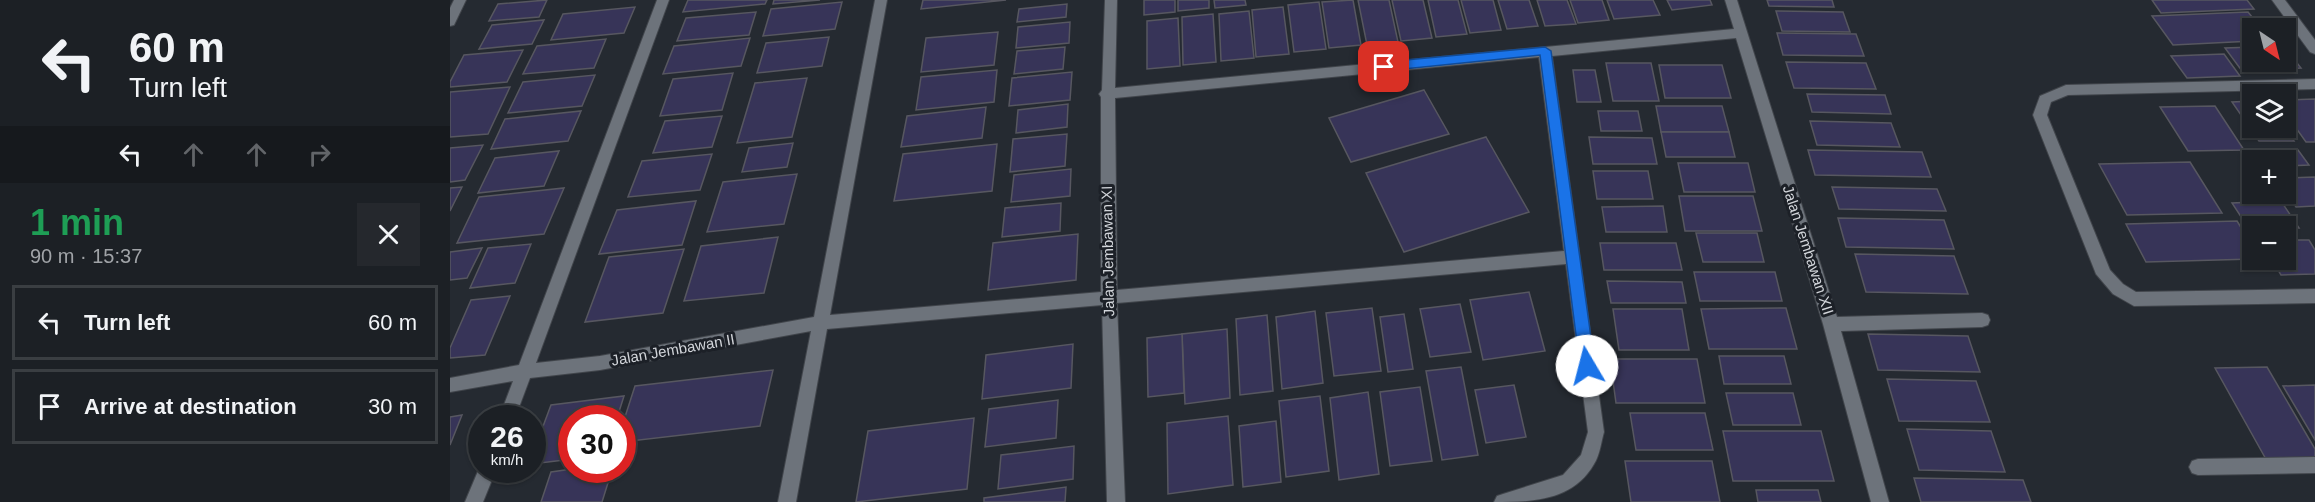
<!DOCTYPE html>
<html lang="en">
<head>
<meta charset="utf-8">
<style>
  body { margin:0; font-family:Helvetica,sans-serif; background:#25282d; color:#f1f3f6; height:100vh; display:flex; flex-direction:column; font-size:22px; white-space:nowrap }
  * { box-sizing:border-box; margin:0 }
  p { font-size:20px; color:#a0a3a7 }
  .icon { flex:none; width:33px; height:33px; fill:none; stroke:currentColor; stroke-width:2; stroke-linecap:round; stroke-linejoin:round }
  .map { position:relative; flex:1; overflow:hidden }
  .drawer { display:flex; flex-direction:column; background:#1c2025; width:450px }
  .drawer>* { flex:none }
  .guide { background:#1c2025; color:#f1f3f6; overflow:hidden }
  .needle { width:39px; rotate:145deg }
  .tools { position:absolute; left:1792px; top:18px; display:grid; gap:12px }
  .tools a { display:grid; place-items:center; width:54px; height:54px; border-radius:0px; background:#1c2025; box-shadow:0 2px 4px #0004,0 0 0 2px #3a3e42; font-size:30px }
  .speed { position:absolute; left:18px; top:405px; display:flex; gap:12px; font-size:30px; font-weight:700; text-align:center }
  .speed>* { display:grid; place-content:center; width:78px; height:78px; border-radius:50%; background:#1c2025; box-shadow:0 2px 4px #0004,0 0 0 2px #3a3e42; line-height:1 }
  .speed small { font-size:15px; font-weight:400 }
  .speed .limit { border:9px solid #d22; background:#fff; color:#111 }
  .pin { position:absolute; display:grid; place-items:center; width:51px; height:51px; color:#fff; margin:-26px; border-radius:12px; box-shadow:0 3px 9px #0006 }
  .me { position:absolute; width:66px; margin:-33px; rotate:352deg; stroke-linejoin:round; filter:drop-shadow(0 0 4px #0008) }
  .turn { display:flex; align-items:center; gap:21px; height:126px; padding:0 30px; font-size:27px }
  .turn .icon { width:78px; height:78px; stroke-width:2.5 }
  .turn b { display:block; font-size:42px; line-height:51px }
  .lanes { display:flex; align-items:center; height:57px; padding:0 30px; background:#0003; justify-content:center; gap:30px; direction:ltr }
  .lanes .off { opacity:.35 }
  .round { display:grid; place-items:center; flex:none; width:63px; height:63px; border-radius:0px; background:#25282d }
  .overview { display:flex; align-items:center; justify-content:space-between; height:102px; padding:0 30px }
  h1 { font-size:36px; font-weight:800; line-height:45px; color:#1e9e55 }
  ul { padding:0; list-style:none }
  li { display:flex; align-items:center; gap:18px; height:75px; margin:0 12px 9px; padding:0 18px; border:3px solid #3a3e42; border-radius:0px }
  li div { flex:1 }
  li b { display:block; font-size:22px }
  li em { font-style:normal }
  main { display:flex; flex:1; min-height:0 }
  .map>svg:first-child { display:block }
</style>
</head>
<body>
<main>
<section class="drawer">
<div class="guide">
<div class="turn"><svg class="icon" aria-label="left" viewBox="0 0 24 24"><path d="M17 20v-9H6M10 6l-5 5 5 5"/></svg><div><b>60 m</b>Turn left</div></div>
<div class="lanes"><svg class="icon" aria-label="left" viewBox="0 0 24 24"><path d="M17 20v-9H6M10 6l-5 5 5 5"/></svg><svg class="icon off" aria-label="ahead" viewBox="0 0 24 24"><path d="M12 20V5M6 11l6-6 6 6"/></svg><svg class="icon off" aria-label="ahead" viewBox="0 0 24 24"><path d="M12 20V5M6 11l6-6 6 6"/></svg><svg class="icon off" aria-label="right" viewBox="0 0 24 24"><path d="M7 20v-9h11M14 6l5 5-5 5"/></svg></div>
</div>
<div class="overview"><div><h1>1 min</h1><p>90 m · 15:37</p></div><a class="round"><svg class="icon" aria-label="close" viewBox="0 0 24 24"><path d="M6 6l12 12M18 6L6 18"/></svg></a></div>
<ul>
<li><svg class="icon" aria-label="left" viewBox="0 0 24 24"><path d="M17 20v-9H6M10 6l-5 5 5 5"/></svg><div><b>Turn left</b></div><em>60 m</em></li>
<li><svg class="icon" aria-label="arrive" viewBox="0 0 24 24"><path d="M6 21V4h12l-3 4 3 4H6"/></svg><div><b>Arrive at destination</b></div><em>30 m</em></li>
</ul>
</section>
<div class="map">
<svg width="1865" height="502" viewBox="0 0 1865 502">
  <rect width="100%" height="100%" fill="#252a31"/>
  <g fill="#373458" stroke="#575760" stroke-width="1.5">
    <polygon points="97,0 89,17 39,21 48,4"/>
    <polygon points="238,0 317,0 315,4 233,12"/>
    <polygon points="324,0 370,0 323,4"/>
    <polygon points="473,0 556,0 471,9"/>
    <polygon points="694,0 725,0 725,12 694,15"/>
    <polygon points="728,0 759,0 759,8 728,11"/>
    <polygon points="764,0 795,0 796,5 765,8"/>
    <polygon points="903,0 911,45 879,48 872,2"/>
    <polygon points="908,0 939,0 948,42 917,45"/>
    <polygon points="942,0 973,0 982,38 951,41"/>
    <polygon points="978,0 1008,0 1017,34 986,37"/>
    <polygon points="1011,0 1043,0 1051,30 1020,33"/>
    <polygon points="1048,0 1079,0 1088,26 1057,29"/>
    <polygon points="1087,0 1117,0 1126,24 1095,26"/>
    <polygon points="1120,0 1152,0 1159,20 1128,23"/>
    <polygon points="1157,0 1203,0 1210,15 1164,19"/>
    <polygon points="1217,0 1260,0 1262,5 1222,10"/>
    <polygon points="1317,0 1382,0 1384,7 1319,6"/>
    <polygon points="1702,0 1797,0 1804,9 1711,13"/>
    <polygon points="392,2 385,29 313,36 321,9"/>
    <polygon points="869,2 876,49 844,52 838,5"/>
    <polygon points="617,4 616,17 567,22 569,9"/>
    <polygon points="185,7 174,33 101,40 113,14"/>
    <polygon points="833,7 839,54 806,57 802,10"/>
    <polygon points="799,11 804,58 771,61 769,14"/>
    <polygon points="1326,11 1393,12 1400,32 1332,31"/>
    <polygon points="306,12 299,35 227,41 236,18"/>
    <polygon points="1798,12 1811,28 1803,28 1803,41 1723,45 1702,16"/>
    <polygon points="763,14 766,62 733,65 732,17"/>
    <polygon points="728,18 730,66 697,69 697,21"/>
    <polygon points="94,20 82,44 29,49 42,25"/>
    <polygon points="620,22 619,43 566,48 568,27"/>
    <polygon points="548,32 544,65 471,72 476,38"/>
    <polygon points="1327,33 1406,34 1414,56 1333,55"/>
    <polygon points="379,37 372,66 307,73 316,43"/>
    <polygon points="300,38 291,66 213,74 224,46"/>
    <polygon points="156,39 144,68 73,74 87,46"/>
    <polygon points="615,47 613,69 564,74 567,51"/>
    <polygon points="1803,47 1803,62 1836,62 1836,49 1851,68 1792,71 1775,48"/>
    <polygon points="73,50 57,82 0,87 0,82 14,55"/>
    <polygon points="1774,54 1790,76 1737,78 1721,56"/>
    <polygon points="1336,62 1416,63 1426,89 1344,88"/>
    <polygon points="1156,63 1201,63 1209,101 1163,101"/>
    <polygon points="1209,65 1272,65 1281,98 1215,98"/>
    <polygon points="547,70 544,102 466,110 471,77"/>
    <polygon points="1123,70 1145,70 1151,102 1127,102"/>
    <polygon points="622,72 620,100 559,106 562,78"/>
    <polygon points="283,73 272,110 210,116 223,79"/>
    <polygon points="145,75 132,106 58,113 73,82"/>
    <polygon points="357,78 342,137 287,143 305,83"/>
    <polygon points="60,87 38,134 0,137 0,92"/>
    <polygon points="974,90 999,134 901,162 879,118"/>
    <polygon points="1357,94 1435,95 1441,114 1362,112"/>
    <polygon points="1865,99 1865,142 1856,142 1836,114 1836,100"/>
    <polygon points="1803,101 1803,128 1835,128 1844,141 1809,141 1782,102"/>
    <polygon points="618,104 617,127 566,133 568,110"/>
    <polygon points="1206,106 1272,106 1279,132 1211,132"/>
    <polygon points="1765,106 1794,150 1738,151 1710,107"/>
    <polygon points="536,107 532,138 451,147 457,116"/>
    <polygon points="131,111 118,141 41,149 55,119"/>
    <polygon points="1148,111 1188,111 1192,131 1151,131"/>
    <polygon points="272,116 262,147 203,153 215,121"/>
    <polygon points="1360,121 1441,123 1450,147 1367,145"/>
    <polygon points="1211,132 1279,132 1285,157 1216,157"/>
    <polygon points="617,134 615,166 560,172 563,139"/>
    <polygon points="1036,137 1079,212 954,252 916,173"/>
    <polygon points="1139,137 1202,138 1207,164 1143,164"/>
    <polygon points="343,143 337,167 292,172 299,148"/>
    <polygon points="547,144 542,191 444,201 453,154"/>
    <polygon points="33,145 15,180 0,182 0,148"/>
    <polygon points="1358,150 1472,152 1481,177 1365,175"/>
    <polygon points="1848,150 1859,165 1836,166 1836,160 1809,160 1803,151"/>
    <polygon points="109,151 94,186 28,193 45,158"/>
    <polygon points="262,154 250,190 178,197 192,161"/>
    <polygon points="1740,162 1772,213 1677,215 1649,164"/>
    <polygon points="1228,163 1298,163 1305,192 1234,192"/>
    <polygon points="621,169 620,196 561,202 564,175"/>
    <polygon points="1143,171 1198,171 1203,199 1147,199"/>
    <polygon points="347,174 334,224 257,232 273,182"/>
    <polygon points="1865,177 1865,206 1846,207 1836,192 1836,178"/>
    <polygon points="12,187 0,211 0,188"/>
    <polygon points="1382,187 1487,189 1496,211 1389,209"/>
    <polygon points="114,188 94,234 7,243 29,197"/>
    <polygon points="1229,196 1303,196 1312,231 1235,231"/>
    <polygon points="246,201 232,245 149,254 167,210"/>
    <polygon points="1831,201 1849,228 1803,226 1803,229 1799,229 1782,203"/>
    <polygon points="611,203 610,231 552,237 555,208"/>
    <polygon points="1213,206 1217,232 1156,232 1152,207"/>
    <polygon points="1388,218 1494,220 1504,249 1396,247"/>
    <polygon points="1787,221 1803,247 1803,259 1696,262 1676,224"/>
    <polygon points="1246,233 1307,233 1314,262 1253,262"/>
    <polygon points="628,234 626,280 538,290 543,243"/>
    <polygon points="328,237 314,293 234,301 251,246"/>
    <polygon points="1836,240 1859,240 1865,250 1865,274 1831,275 1822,260 1836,260"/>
    <polygon points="1150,243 1226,243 1232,270 1154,270"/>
    <polygon points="81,244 65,283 20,288 38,248"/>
    <polygon points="32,248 17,278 0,280 0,252"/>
    <polygon points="234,249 213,313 135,322 159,257"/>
    <polygon points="1405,254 1504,256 1518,294 1416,292"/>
    <polygon points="1244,272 1325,272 1332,301 1250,301"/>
    <polygon points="1157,281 1232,282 1236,303 1161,303"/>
    <polygon points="1079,292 1095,351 1033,360 1020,300"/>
    <polygon points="60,296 35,355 0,358 0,348 21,300"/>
    <polygon points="1010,304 1021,352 980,357 970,309"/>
    <polygon points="922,308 931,371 884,376 876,313"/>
    <polygon points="1336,308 1347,349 1259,349 1251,309"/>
    <polygon points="1163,309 1232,309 1239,350 1169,350"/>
    <polygon points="865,311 873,383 832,389 826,317"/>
    <polygon points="954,314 963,369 938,372 930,317"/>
    <polygon points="817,315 823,391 790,395 786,319"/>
    <polygon points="777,329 780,398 735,404 732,334"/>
    <polygon points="732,334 734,393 698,397 697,338"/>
    <polygon points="1418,334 1518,336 1530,372 1428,370"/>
    <polygon points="623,344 621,388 532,399 536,355"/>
    <polygon points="1269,356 1334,356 1341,384 1274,384"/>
    <polygon points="1160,359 1247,359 1255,403 1166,403"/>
    <polygon points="1011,367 1028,455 992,460 976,371"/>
    <polygon points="1817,367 1865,449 1865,460 1817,461 1765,368"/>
    <polygon points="323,370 310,426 172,442 172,426 185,386"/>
    <polygon points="1437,379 1526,381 1540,422 1449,421"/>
    <polygon points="1064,385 1076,437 1036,443 1025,390"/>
    <polygon points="1865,385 1865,440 1833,386"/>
    <polygon points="970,387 982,461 940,466 930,392"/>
    <polygon points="918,392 929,474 889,480 880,398"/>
    <polygon points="1276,393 1343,393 1351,425 1283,425"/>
    <polygon points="174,396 167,418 122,418 122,459 82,464 82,456 101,405"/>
    <polygon points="870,396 879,471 836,477 829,401"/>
    <polygon points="608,400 606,438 535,447 539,409"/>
    <polygon points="1180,413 1255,413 1263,450 1186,450"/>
    <polygon points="12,415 0,445 0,417"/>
    <polygon points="778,416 783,485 718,494 717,423"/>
    <polygon points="524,418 517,489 406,502 418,431"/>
    <polygon points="826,421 831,482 793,487 789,426"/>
    <polygon points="1457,429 1541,431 1555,472 1469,470"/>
    <polygon points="1273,431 1371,431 1384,481 1283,481"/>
    <polygon points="624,446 623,479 548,489 551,455"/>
    <polygon points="1175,461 1262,461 1270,502 1181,502"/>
    <polygon points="122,469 162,470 152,502 91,502 101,472"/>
    <polygon points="1464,478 1573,480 1581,502 1471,502"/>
    <polygon points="616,487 615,502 534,502 534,498"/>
    <polygon points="1306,490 1368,490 1371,502 1308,502"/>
  </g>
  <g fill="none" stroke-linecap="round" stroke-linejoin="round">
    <defs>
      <g id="street">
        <polygon points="4,0 16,0 4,25 0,26 0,8"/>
        <path d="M207 0H219L86 363 150 356 364 317 425 0H437L380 315 651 292V97L649 94 652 90 655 0H667L665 88 1284 29 1275 0H1287L1387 317 1532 313 1538 315 1540 320 1538 325 1532 327 1391 331 1439 502H1421L1373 324 1286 38 1102 56 1154 432C1151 442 1150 455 1144 464 1123 501 1082 502 1044 502L1047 496 1053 494 1113 475 1131 455 1138 432 1116 264 667 303 675 502H657L652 305 377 329 346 502H328L361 331 150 370 80 378 65 418H49L63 381 0 392V378L69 365ZM1089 57 1114 251 667 290 665 98Z"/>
        <polygon points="1865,79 1865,89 1618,95 1601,102 1597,115 1660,270 1673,284 1686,292 1865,289 1865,303 1684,306 1663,294 1646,274 1583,115 1590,96 1616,85"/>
        <polygon points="1865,457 1865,473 1748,475 1742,473 1739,467 1742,461 1748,459"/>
        <polygon points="31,464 32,470 46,470 33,502 15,502"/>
      </g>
      <polygon id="secondary" points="1822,0 1835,0 1865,40 1865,54 1860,52"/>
    </defs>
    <use href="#street" stroke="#41454b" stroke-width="2"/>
    <use href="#secondary" stroke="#41454b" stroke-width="2"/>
    <use href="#street" fill="#6d737b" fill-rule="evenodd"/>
    <use href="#secondary" fill="#6d737b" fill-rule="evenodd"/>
  </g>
  <polygon fill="#1a73e8" stroke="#114b97" stroke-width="1.5" points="1095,47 1101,51 1145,366 1142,371 1137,373 1132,371 1130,366 1090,55 934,71 928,67 934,62"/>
  <g text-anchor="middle" stroke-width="6" stroke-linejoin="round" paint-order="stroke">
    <g font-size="15" fill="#d2d5da" stroke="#1c2027">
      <text transform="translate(1358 250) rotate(72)" y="5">Jalan Jembawan XII</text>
      <text transform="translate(658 251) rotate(-91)" y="5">Jalan Jembawan XI</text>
      <text transform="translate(223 350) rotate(-10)" y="5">Jalan Jembawan II</text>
    </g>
  </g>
</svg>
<div class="tools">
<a><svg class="needle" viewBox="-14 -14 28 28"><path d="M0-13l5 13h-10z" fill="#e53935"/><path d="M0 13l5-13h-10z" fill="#a0a3a7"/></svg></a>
<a><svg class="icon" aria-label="layers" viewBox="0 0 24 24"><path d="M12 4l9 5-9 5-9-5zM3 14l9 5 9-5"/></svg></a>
<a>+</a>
<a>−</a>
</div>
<div class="speed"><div>26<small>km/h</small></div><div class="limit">30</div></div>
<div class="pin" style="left:934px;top:67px;background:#d93025"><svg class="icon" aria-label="arrive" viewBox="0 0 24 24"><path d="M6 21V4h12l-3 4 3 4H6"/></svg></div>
<svg class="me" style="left:1137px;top:366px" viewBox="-20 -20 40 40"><circle r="19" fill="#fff"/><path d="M0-13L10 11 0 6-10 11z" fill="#1a73e8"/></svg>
</div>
</main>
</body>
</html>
